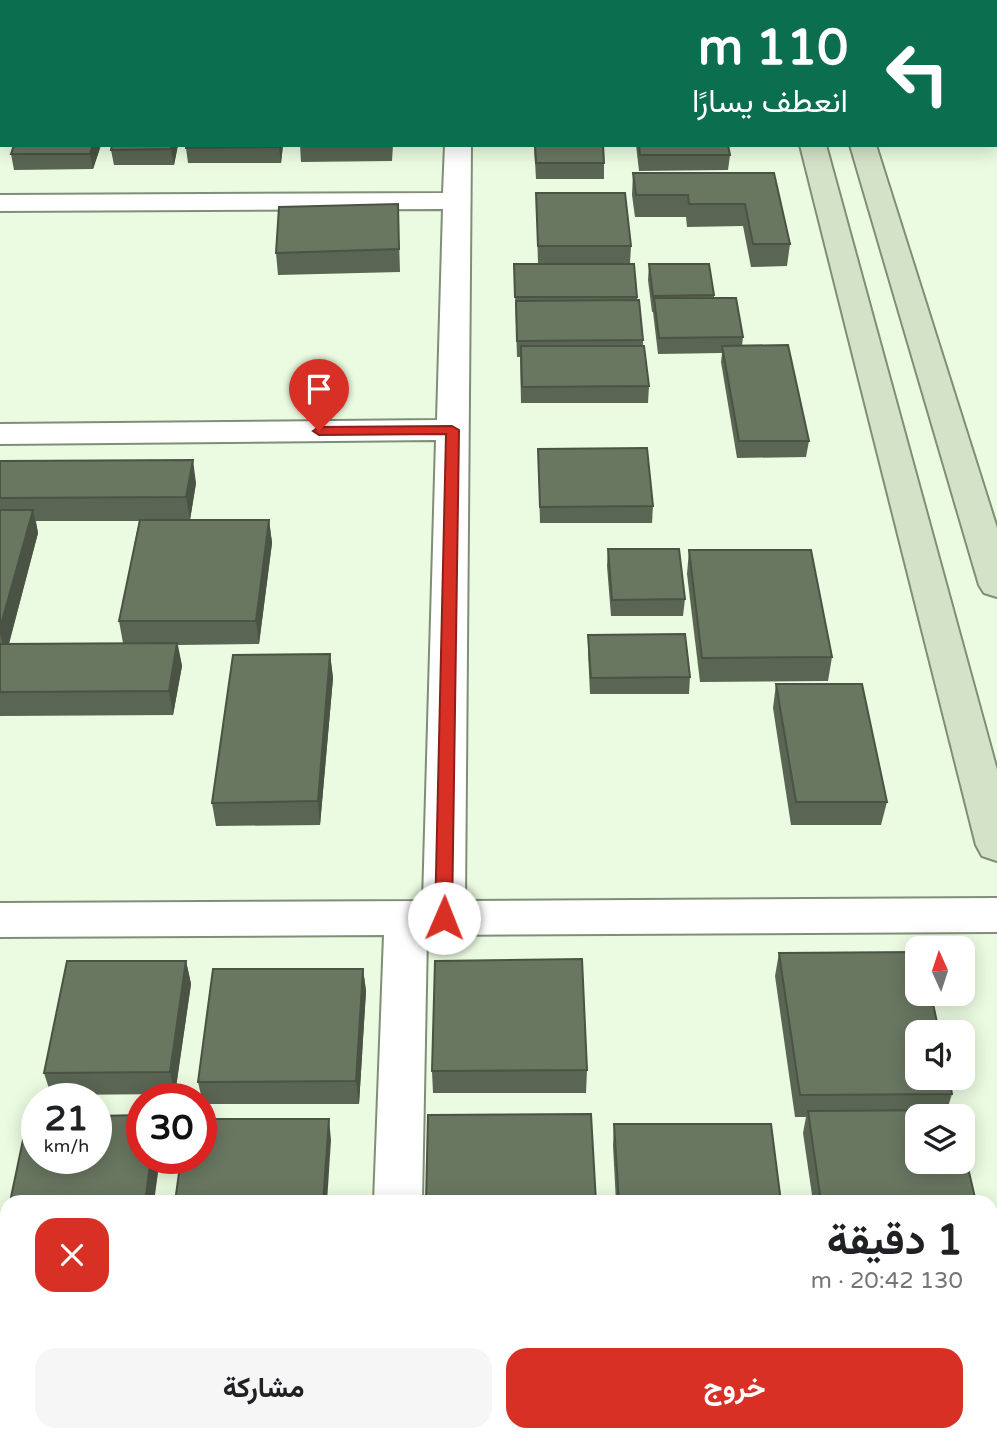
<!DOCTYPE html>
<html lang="ar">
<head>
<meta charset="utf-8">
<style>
  body { margin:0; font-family:"Varela Round",Vazirmatn,sans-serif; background:#f6f6f6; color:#202124; direction:rtl; height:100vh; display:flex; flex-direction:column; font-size:26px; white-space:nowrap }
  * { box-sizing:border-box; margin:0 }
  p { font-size:23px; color:#757577 }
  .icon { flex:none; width:38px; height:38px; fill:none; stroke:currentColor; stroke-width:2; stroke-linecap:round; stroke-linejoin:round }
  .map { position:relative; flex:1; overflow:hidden; direction:ltr }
  .details { position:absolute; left:0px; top:1195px; width:998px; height:247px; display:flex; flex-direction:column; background:#fff; border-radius:21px 21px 0 0; box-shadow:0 4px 18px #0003; direction:rtl }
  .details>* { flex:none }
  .hud { position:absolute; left:0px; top:0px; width:998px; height:147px; box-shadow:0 4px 18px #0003; direction:rtl; background:#0b6e4f; color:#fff; overflow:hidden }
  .needle { width:46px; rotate:357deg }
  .controls { position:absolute; left:905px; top:936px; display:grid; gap:14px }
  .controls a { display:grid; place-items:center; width:70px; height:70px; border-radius:14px; background:#fff; box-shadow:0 4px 18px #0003; font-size:35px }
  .speed { position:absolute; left:21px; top:1083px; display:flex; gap:14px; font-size:35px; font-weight:700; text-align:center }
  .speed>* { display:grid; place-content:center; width:91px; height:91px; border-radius:50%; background:#fff; box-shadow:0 4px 18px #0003; line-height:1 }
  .speed small { font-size:18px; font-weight:400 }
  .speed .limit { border:10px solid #d22; background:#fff; color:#111 }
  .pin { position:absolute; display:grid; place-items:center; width:60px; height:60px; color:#fff; margin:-72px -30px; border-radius:50% 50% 50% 0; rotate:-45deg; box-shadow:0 0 7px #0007 }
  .pin .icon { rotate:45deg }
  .me { position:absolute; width:77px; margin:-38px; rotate:1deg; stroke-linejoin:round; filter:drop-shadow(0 0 5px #0008) }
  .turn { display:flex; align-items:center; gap:24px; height:147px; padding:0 35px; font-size:32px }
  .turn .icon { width:91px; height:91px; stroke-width:2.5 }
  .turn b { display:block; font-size:49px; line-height:60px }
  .round { display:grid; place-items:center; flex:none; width:74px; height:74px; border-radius:21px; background:#f6f6f6 }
  .summary { display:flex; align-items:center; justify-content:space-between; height:119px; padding:0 35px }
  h1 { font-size:42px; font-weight:700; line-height:52px }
  .primary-button { display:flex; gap:14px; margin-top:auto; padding:14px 35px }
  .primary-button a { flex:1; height:80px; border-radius:21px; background:#d93025; color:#fff; font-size:28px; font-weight:700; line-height:80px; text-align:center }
  .primary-button a+a { background:#f6f6f6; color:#202124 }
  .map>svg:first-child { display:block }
</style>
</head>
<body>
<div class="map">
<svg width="997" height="1441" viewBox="0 0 997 1441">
  <rect width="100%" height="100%" fill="#ebfbe1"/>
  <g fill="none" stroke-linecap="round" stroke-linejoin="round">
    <defs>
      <g id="street">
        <polygon points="0,0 12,0 14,2 2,2 0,9"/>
        <polygon points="23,0 644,0 21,2"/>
        <polygon points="0,49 2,49 0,68"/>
        <polygon points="445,145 471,145 465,901 997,898 997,932 427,935 422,1202 374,1202 384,935 0,937 0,903 423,901 436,440 0,444 0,424 437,420 443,209 0,211 0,195 443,193"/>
        <rect x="364" y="1435" width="54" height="6"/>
      </g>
      <g id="secondary">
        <polygon points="763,0 787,0 788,2 764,2"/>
        <polygon points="807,0 831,0 832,2 808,2"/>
        <polygon points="800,145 826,145 997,770 997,861 982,856 976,845"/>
        <polygon points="850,145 876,145 997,528 997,597 984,593 979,585"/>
      </g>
    </defs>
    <use href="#street" stroke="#7f8e76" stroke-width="4"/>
    <use href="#secondary" stroke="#7f8e76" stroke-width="4"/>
    <use href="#street" fill="#fff" fill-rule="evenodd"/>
    <use href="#secondary" fill="#d4e3c8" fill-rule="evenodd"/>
  </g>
  <g fill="#5a6653" fill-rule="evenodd">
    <polygon points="101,145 93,169 14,170 11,154"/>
    <polygon points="178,145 174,165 114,165 111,150"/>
    <polygon points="283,145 281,163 188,163 186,148"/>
    <polygon points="300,145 393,145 392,161 301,162"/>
    <polygon points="534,145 603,145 604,163 604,179 536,179"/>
    <polygon points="636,145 728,145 730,155 728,170 639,171"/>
    <polygon points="633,173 774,173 790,244 787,266 751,267 743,226 687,227 686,217 635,217 632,195"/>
    <polygon points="536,193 631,246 630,264 637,297 643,340 643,346 649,386 648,403 521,403 520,357 517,357 514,264 538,264"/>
    <polygon points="398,204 400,272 278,275 276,253"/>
    <polygon points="649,264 714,295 714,298 743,337 742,346 809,441 806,457 737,458 721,362 722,353 658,354 653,312 652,312 648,280"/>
    <polygon points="538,449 653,506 652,523 540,523"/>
    <path d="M0 461 196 483 190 520H269L272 543 259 644 178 645 182 666 173 715 0 716ZM36 521H139L119 621 123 643 9 644 38 533Z"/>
    <polygon points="608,549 685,599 683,616 611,616 607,566"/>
    <polygon points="689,550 832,657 828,681 700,682 687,574"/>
    <polygon points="588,635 690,677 689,694 590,694 588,652"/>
    <polygon points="330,654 333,678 320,825 216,826 212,803"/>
    <polygon points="776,684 887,802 881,825 791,825 773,708"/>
    <polygon points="779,953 952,1094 947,1110 976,1202 813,1202 803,1133 806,1117 795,1117 775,976"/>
    <polygon points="186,961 191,984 175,1094 51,1095 44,1073"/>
    <polygon points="363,969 366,991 359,1104 203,1104 198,1082"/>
    <polygon points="587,1070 586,1093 433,1093 432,1071"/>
    <polygon points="614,1124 781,1202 616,1202 613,1146"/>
    <polygon points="7,1214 7,1296 3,1296 0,1288 0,1248"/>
    <polygon points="628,1435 990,1435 997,1441 628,1441"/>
  </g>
  <g fill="#4a5344">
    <polygon points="93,145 101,145 93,169 90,154"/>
    <polygon points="172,145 178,145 174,165 171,149"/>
    <polygon points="279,145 283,145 281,163 279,147"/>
    <polygon points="193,460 196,483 190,520 186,497"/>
    <polygon points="33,510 38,533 6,654 0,634 0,628"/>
    <polygon points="269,520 272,543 259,644 256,621"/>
    <polygon points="177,643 182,666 173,715 169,691"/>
    <polygon points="330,654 333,678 320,825 318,801"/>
    <polygon points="186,961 191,984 175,1094 170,1072"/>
    <polygon points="363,969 366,991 359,1104 356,1081"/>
    <polygon points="329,1119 331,1140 327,1202 323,1202"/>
    <polygon points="151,1158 160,1158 154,1202 145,1202"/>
    <polygon points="327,1435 332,1435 331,1441 327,1441"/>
  </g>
  <g fill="#697761" stroke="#4a5344" stroke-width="2">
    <polygon points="68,0 166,0 165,2 68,2"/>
    <polygon points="14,145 93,145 90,154 11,154"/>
    <polygon points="112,145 172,145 171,149 111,150"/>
    <polygon points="186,145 279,145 279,147 186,148"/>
    <polygon points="300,145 392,145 300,146"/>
    <polygon points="535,145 603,145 604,163 536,163"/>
    <polygon points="639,145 728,145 730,155 640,155"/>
    <polygon points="633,173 774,173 790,244 753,244 745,204 689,204 688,195 636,195"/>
    <polygon points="536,193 625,193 631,246 538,246"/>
    <polygon points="398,204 399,249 276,253 279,207"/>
    <polygon points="514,264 634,264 637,297 515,297"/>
    <polygon points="649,264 709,264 714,295 653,296"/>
    <polygon points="654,298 736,298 743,337 659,338"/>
    <polygon points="639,300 643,340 517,341 516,301"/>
    <polygon points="788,345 809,441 739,441 722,346"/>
    <polygon points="521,346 644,346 649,386 522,387"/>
    <polygon points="647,448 653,506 540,507 538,449"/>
    <polygon points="193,460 186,497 0,498 0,461"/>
    <polygon points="0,510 33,510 0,628"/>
    <polygon points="140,520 269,520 256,621 119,621"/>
    <polygon points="608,549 679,549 685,599 612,600"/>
    <polygon points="689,550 811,550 832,657 702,658"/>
    <polygon points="685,634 690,677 591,678 588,635"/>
    <polygon points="177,643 169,691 0,692 0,644"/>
    <polygon points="330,654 318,801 212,803 233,655"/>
    <polygon points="776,684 862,684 887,802 796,802"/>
    <polygon points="917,952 917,994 931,994 939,1032 917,1032 917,1078 949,1078 952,1094 800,1095 779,953"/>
    <polygon points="582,959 587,1070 432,1071 435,961"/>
    <polygon points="67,961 186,961 170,1072 44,1073"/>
    <polygon points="213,969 363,969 356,1081 198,1082"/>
    <polygon points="956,1110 957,1116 917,1116 917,1162 962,1162 962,1142 976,1202 821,1202 808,1111"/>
    <polygon points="591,1114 596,1202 426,1202 428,1115"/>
    <polygon points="142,1115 142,1158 151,1158 145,1202 10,1202 28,1116 37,1116 37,1158 96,1158 96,1116"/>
    <polygon points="201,1119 329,1119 323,1202 175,1202 181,1158 201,1158"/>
    <polygon points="614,1124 771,1124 781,1202 619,1202"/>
    <polygon points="7,1214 7,1275 0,1275 0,1248"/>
    <polygon points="990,1271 994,1286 990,1286"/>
    <polygon points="990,1300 997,1300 997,1441 633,1441 633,1435 990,1435"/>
    <rect x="147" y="1435" width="180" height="6"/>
    <polygon points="420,1435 608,1435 609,1441 419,1441"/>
  </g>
  <polygon fill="#d93025" stroke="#8d1f18" stroke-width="2" points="452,426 459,430 452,918 444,925 435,918 446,434 319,435 313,431 319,427"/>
</svg>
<div class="controls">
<a><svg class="needle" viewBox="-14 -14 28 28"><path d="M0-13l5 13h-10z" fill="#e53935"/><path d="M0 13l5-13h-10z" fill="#757577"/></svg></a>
<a><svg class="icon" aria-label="sound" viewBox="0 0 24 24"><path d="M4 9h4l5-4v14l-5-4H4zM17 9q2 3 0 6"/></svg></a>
<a><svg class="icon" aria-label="layers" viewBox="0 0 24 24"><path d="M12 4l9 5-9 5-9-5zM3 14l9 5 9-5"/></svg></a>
</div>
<div class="speed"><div>21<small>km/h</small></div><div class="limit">30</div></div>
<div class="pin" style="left:319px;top:431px;background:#d93025"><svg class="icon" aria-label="arrive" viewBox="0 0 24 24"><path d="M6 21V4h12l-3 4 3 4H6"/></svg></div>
<svg class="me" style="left:444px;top:918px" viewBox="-20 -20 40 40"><circle r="19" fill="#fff"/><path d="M0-13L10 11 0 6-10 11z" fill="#d93025"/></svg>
<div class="hud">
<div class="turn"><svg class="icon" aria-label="left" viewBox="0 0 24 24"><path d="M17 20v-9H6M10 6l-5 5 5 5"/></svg><div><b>110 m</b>انعطف يسارًا</div></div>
</div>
<section class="details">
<div class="summary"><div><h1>1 دقيقة</h1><p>130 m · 20:42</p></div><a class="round" style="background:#d93025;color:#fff"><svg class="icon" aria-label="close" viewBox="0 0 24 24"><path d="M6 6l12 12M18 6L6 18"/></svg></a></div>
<div class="primary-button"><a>خروج</a><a>مشاركة</a></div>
</section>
</div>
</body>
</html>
